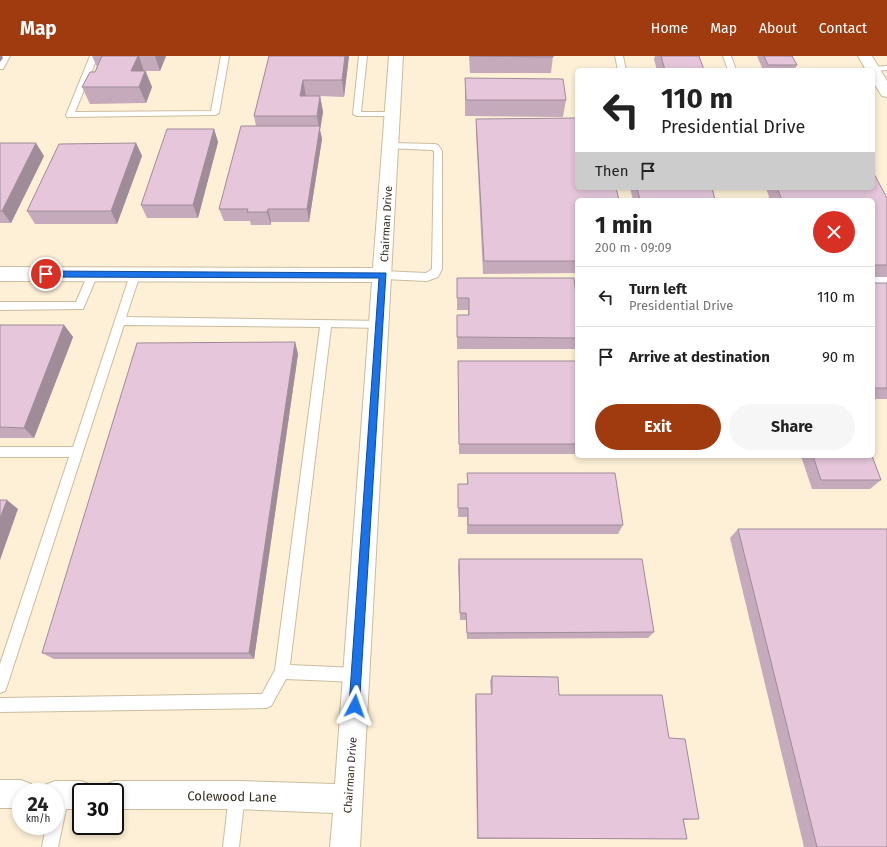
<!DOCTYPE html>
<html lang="en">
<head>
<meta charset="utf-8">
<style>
  body { margin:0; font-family:"Fira Sans",sans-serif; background:#f6f6f6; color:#222; height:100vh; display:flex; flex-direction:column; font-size:15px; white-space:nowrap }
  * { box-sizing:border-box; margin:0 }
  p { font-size:13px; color:#767676 }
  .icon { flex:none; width:22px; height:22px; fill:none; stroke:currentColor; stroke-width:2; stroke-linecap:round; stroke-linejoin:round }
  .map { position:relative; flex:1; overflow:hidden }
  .panel { position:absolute; left:575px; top:142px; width:300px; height:260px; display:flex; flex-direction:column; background:#fff; border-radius:6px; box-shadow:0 2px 6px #0003 }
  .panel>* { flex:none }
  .hud { position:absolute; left:575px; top:12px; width:300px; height:122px; border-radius:6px; box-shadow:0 2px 6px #0003; background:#fff; color:#222; overflow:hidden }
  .speed { position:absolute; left:12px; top:727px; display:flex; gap:8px; font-size:20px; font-weight:700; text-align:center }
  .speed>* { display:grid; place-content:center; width:52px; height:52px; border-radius:50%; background:#fff; box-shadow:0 2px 6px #0003; line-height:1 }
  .speed small { font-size:10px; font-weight:400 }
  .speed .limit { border:2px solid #111; border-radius:6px; background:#fff; color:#111 }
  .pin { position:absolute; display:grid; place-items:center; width:34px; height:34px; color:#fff; margin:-17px; border:2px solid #fff; border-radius:50%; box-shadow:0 1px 4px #0007 }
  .me { position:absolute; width:44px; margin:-22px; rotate:4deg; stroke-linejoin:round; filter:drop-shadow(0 0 3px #0008) }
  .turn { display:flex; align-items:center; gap:14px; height:84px; padding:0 20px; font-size:18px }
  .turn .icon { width:52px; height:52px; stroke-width:2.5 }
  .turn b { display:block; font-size:28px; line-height:34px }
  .then { display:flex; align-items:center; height:38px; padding:0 20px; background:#0003; gap:8px; font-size:15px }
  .round { display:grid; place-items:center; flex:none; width:42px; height:42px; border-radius:21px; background:#f6f6f6 }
  .overview { display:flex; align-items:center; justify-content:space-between; height:68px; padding:0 20px }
  h1 { font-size:24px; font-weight:700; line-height:30px }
  .action { display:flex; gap:8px; margin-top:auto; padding:8px 20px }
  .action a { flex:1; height:46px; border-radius:24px; background:#a03b0f; color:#fff; font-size:16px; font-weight:700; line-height:46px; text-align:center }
  .action a+a { background:#f6f6f6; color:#222 }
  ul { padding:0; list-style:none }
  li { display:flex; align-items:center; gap:12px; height:60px; padding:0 20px; border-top:1px solid #e0e0e0 }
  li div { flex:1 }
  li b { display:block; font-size:15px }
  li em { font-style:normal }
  header { display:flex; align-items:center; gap:24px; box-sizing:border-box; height:56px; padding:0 20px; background:#a03b0f; color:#fff }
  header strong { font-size:19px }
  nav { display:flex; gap:22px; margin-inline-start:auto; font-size:14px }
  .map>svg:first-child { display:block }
</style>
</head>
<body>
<header>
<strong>Map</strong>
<nav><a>Home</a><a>Map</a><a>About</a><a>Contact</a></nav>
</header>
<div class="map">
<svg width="887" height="791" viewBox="0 0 887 791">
  <rect width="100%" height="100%" fill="#fdf0d7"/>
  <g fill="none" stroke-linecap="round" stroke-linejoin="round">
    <defs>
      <g id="lane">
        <polygon points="2,0 10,0 3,13 0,13 0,4"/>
        <polygon points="90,0 98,0 75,56 211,55 221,0 229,0 219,57 215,59 67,61 66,59"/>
        <polygon points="359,0 367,0 361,56 392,56 396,58 395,60 357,60 353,58"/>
        <polygon points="615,0 623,0 626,14 618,14"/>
        <polygon points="723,0 731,0 736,14 728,14"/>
        <polygon points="887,10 887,14 873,15 868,13 872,11"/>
        <polygon points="390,87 435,88 438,89 442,95 442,213 438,221 427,225 383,223 378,219 383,215 426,217 432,213 434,95 432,94 387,92 387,88"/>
        <polygon points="93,214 98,218 83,253 0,254 0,246 76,246 88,218"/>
        <polygon points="135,215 140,219 126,261 383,265 384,268 383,271 379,272 331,271 290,609 357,612 362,614 364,619 362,624 357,626 286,623 271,650 266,652 0,656 0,642 262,638 275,614 320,271 124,269 7,630 5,635 0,637 0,608 69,401 0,401 0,391 73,391 130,219"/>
        <rect x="873" y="220" width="14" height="8"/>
        <polygon points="61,731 67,733 69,739 58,791 42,791 46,770 55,770 54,736 55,733"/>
        <polygon points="237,731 243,733 245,739 239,791 223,791 229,739 231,733"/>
      </g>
      <g id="street">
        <polygon points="389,0 403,0 360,791 330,791 333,757 237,753 115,753 115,736 102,736 105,729 115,725 237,725 335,728 372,226 0,225 0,211 373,212"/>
        <polygon points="858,0 872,0 887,25 887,41 882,40 873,26 873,14 866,14"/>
        <polygon points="0,724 21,724 31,728 35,736 21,736 21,752 0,752"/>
        <polygon points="55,725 81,725 91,729 94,736 81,736 81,753 55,753 55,736 42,736 45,729"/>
      </g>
    </defs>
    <use href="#lane" stroke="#cbbc9e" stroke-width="2"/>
    <use href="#street" stroke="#cbbc9e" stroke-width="2"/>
    <use href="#lane" fill="#fff" fill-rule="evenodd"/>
    <use href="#street" fill="#fff" fill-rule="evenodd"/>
  </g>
  <g fill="#c5aabb">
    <polygon points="92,0 166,0 160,15 146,15 152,31 146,47 90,48 82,31 95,16 97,11"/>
    <polygon points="269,0 349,0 344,41 320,40 323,56 320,74 322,83 309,166 271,166 271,169 251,169 250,165 224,165 219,153 256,70 254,60"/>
    <polygon points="469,0 553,0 551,17 470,17"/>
    <polygon points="655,0 699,0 704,14 657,14 654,3"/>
    <polygon points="757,0 792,0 797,9 794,14 763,14"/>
    <polygon points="465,22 566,44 563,61 465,60"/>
    <polygon points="476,63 577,144 577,217 483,218 476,76"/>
    <polygon points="214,73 218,86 198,162 147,162 141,149"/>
    <polygon points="0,87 44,100 11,167 0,167"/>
    <polygon points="136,87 142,100 117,168 35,168 27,155"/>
    <polygon points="630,132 712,132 715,144 633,144"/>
    <polygon points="766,132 873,132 887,142 887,221 873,221 873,144 770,144"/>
    <polygon points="457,222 577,247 577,293 457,293 457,259 468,259 468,254 457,254"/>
    <rect x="873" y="227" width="14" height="116"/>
    <polygon points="0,269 64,269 73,281 34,382 0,382"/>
    <polygon points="295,286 298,298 254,603 54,603 42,597"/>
    <polygon points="458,305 577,305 577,398 459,398"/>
    <polygon points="801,400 872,400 881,424 870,433 812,433"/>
    <polygon points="467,417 623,469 618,478 467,478 467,461 458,461 458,428 467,428"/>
    <polygon points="738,473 887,791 804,791 730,482"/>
    <polygon points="459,503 654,576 648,582 467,583 466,564 460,564 458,511"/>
    <polygon points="492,620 559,639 669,682 699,763 684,764 687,783 477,783 475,643 476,638 491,638 490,625"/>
  </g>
  <g fill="#a08b99">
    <polygon points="0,0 2,0 3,2 0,6"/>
    <polygon points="138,0 139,0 144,15 138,31 131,15"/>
    <polygon points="155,0 166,0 160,15"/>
    <polygon points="345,0 349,0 344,41 342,24"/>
    <polygon points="145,15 152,31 146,47 139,31"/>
    <polygon points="303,24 306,40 300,40"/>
    <polygon points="320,40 323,56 320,74 322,83 309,166 307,153 319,73 317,60"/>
    <polygon points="214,73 218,86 198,162 193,149"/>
    <polygon points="36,87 44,100 11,167 2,155"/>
    <polygon points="136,87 142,100 117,168 111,155"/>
    <polygon points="268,153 271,166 271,169 267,156"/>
    <polygon points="64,269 73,281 34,382 24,372"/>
    <polygon points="295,286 298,298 254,603 249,597"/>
    <polygon points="7,444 18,453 0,504 0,462"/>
  </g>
  <g fill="#e5c6da" stroke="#a08b99">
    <polygon points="102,0 138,0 131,15 145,15 139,31 82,31 90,16 95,16"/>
    <polygon points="269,0 345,0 342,24 303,24 300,40 320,40 317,60 254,60"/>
    <polygon points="470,0 553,0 553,1"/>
    <polygon points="661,0 699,0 704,14 665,14"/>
    <polygon points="764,0 792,0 797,9 768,9"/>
    <polygon points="465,22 563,23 566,44 466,44"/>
    <polygon points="577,62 577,132 616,132 619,144 577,144 577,205 484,205 476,63"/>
    <polygon points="241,70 320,70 307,153 268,153 267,156 247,156 248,153 219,153"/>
    <polygon points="167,73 214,73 193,149 141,149"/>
    <polygon points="0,87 36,87 2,155 0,155"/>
    <polygon points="136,87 111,155 27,155 59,88"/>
    <polygon points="873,116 887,142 887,209 873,209 873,144 782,144 777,132 873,132"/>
    <polygon points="637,132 712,132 715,144 640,144"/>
    <polygon points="457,222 574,222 577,247 577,282 457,281 457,259 469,259 469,242 457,242"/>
    <rect x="873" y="227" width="14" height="105"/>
    <polygon points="0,269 64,269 24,372 0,371"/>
    <polygon points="295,286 249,597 42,597 137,287"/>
    <polygon points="458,305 577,305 577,388 459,388"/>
    <polygon points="813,400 872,400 881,424 821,424"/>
    <polygon points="467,417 615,417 623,469 468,469 468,452 458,452 458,428 468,428"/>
    <polygon points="0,444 7,444 0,462"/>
    <polygon points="738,473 887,473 887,791 817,791"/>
    <polygon points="459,503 642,503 654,576 467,577 466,557 460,557"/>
    <polygon points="492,620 558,621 559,639 662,639 669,682 685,683 699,763 683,763 687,783 478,782 476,638 492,638"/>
  </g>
  <polygon fill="#1a73e8" stroke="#114b97" points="46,215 386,217 359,654 355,655 351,654 349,650 379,222 46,221 42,218"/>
  <g text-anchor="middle" stroke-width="3.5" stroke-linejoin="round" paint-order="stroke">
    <g font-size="11" fill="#362f23" stroke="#fff">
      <text transform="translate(386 168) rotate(-87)" y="4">Chairman Drive</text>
      <text transform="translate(350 719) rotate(-86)" y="4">Chairman Drive</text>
    </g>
    <g font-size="13" fill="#362f23" stroke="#fff">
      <text transform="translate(232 740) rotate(1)" y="5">Colewood Lane</text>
    </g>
  </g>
</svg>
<div class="speed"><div>24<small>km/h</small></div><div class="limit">30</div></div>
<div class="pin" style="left:46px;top:218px;background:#d93025"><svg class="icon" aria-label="arrive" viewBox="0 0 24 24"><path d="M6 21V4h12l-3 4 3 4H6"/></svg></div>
<svg class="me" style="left:355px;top:650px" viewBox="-20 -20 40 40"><path d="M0-17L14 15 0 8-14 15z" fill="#1a73e8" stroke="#fff" stroke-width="4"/></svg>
<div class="hud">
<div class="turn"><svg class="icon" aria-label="left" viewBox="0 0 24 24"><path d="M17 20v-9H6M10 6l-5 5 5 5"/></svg><div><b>110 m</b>Presidential Drive</div></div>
<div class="then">Then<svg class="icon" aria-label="arrive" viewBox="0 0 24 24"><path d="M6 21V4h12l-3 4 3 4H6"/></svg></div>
</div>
<section class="panel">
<div class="overview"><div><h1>1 min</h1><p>200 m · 09:09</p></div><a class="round" style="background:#d93025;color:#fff"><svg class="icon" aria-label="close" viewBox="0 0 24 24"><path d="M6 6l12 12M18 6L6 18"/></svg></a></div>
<ul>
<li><svg class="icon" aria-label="left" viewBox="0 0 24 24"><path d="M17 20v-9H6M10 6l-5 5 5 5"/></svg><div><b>Turn left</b><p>Presidential Drive</p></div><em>110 m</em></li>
<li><svg class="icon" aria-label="arrive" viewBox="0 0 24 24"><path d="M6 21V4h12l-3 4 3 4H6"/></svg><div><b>Arrive at destination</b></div><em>90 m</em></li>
</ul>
<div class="action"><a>Exit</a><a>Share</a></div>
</section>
</div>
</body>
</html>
